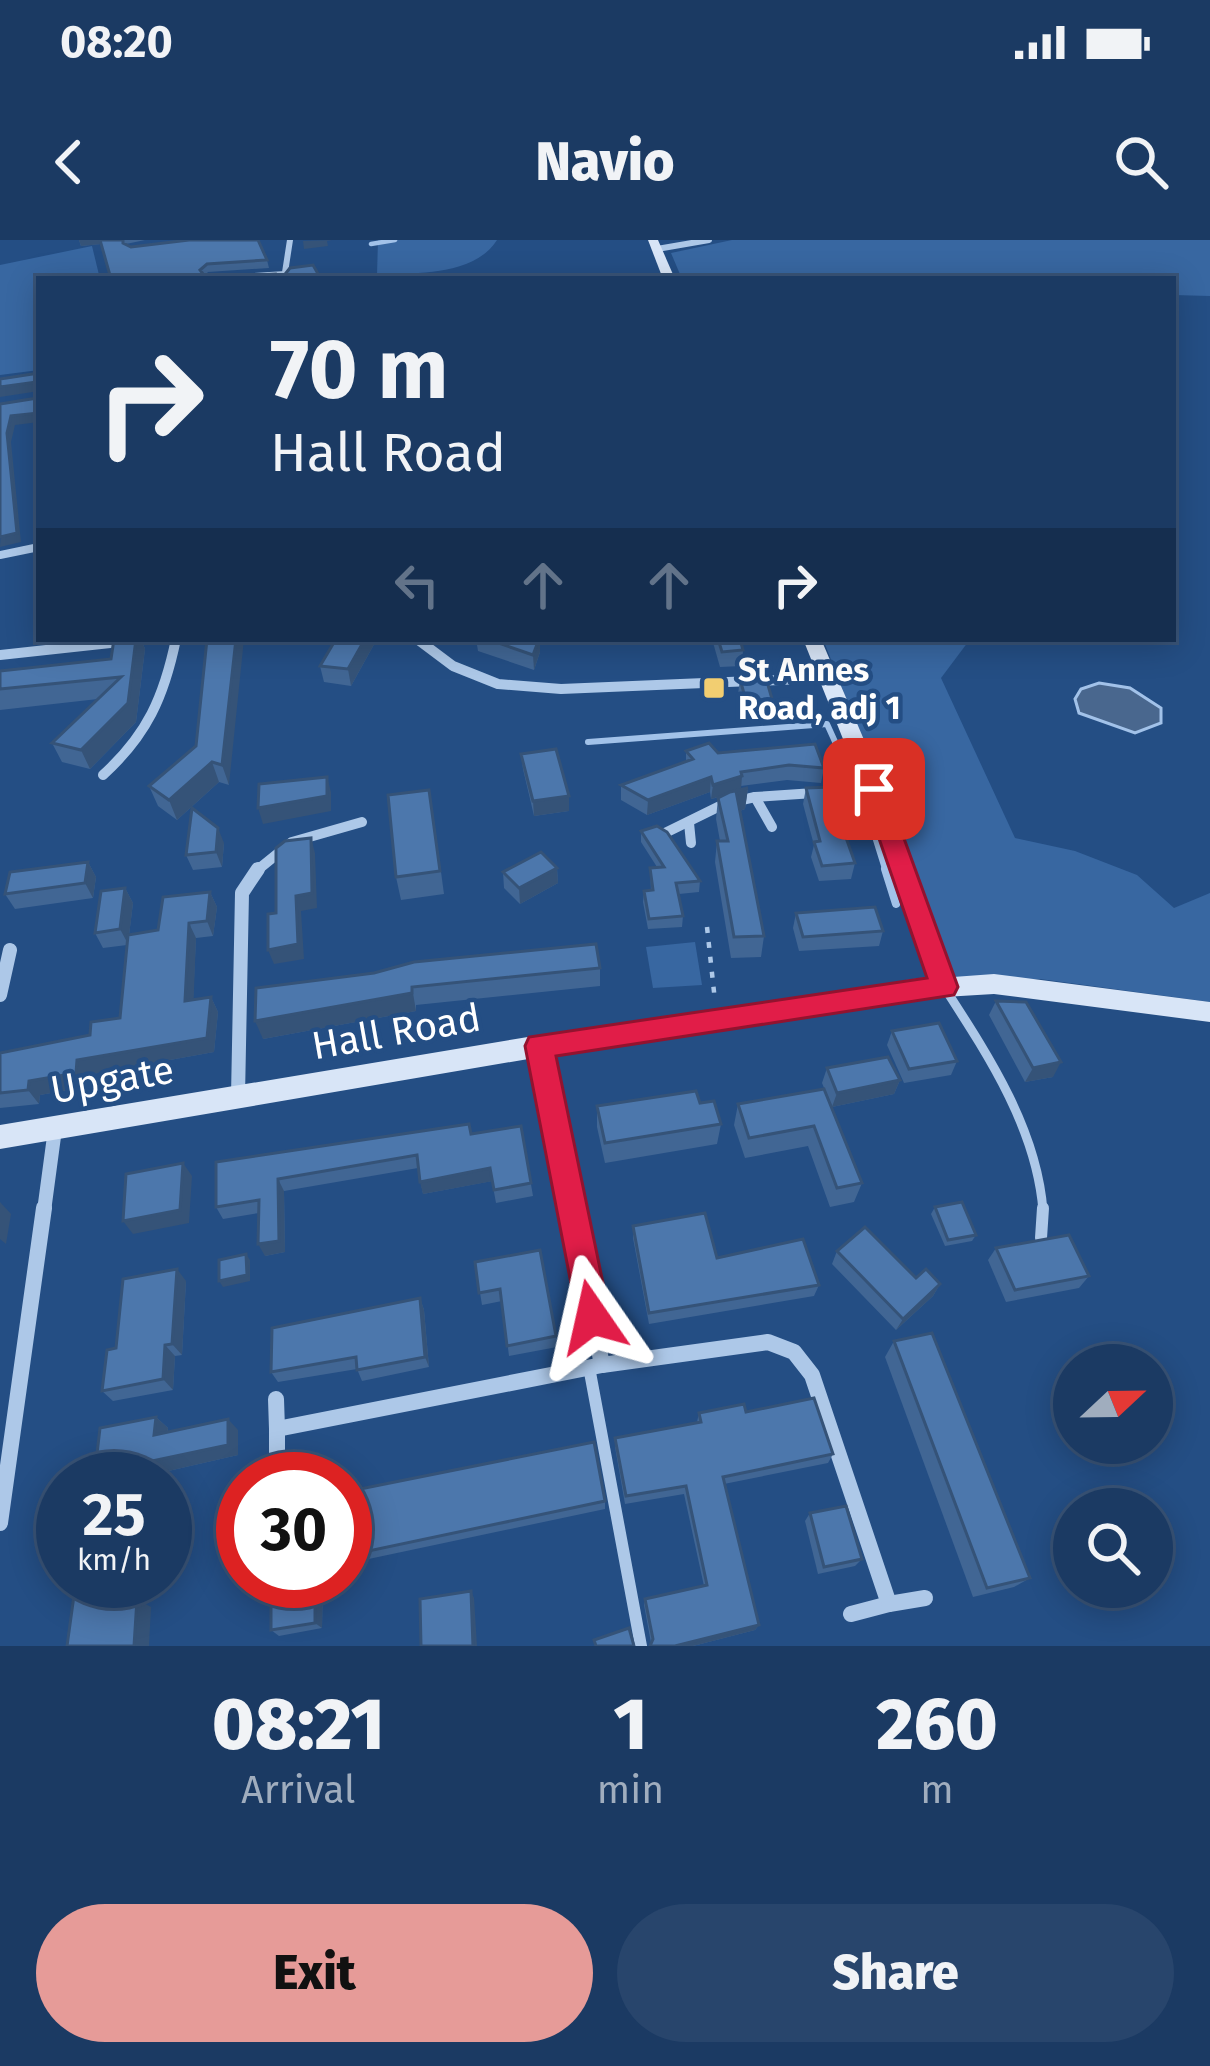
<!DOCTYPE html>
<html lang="en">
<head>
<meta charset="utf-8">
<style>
  body { margin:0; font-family:"Fira Sans",sans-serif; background:#28456c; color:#f1f3f6; height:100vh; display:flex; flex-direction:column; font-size:45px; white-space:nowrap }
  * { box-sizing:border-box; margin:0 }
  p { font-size:39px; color:#a0adbe }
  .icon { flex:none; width:66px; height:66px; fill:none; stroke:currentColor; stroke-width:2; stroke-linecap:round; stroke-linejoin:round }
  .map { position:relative; height:1406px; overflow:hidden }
  .panel { display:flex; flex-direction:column; background:#1b3a63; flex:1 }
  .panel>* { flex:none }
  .top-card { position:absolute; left:36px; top:36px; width:1140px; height:366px; border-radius:0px; box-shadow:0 6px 30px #0003,0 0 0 3px #395478; background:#1b3a63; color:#f1f3f6; overflow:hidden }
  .needle { width:78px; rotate:68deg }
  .controls { position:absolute; left:1053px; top:1104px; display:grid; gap:24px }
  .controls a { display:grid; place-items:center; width:120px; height:120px; border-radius:50%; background:#1b3a63; box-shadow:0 6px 30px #0003,0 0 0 3px #395478; font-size:60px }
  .speed { position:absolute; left:36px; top:1212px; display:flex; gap:24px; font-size:60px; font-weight:700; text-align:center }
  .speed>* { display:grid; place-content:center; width:156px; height:156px; border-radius:50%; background:#1b3a63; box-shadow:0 6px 30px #0003,0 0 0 3px #395478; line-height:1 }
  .speed small { font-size:30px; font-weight:400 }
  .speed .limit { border:18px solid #d22; background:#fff; color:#111 }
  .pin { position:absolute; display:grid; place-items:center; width:102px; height:102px; color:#fff; margin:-51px; border-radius:24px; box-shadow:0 6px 18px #0006 }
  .me { position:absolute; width:132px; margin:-66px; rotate:349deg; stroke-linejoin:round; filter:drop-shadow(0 0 9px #0008) }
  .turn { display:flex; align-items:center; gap:42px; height:252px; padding:0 36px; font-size:54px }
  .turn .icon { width:156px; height:156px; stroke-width:2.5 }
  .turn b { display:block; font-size:84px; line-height:102px }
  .lanes { display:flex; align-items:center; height:114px; padding:0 36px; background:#0003; justify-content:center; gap:60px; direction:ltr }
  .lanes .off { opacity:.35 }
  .eta { display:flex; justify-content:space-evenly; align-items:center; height:204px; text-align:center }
  .eta b { font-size:72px; font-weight:800; line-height:84px }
  .action { display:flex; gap:24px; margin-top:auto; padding:24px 36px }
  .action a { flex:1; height:138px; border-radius:72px; background:#e69b98; color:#111; font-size:48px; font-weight:800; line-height:138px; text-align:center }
  .action a+a { background:#28456c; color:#f1f3f6 }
  .status { display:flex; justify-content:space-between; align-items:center; height:84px; padding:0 60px; background:#1b3a63; direction:ltr }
  .status svg { height:33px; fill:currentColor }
  header { display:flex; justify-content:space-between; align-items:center; height:156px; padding:0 36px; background:#1b3a63; font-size:54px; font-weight:800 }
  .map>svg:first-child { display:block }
</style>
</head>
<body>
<div class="status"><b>08:20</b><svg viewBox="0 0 49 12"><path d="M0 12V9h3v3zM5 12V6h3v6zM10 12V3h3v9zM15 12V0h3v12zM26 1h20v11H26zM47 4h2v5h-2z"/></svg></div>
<header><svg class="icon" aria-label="back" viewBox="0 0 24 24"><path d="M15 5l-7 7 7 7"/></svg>Navio<svg class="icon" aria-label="search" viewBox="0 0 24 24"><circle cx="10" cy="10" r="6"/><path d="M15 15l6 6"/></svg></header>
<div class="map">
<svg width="1210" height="1406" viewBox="0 0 1210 1406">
  <rect width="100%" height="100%" fill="#244e84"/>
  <g fill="#3867a1">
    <path d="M378 0H497C473 37 416 32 377 35Z"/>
    <polygon points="732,0 1210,0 1210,56 1173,55 1173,39 682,39 671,13"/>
    <polygon points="92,6 100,39 39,39 39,130 0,135 0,25"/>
    <polygon points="823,399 968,402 941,438 1015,598 1075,611 1137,635 1174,668 1210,653 1210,762 1040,739 905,740 953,733"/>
    <polygon points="695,702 702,745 653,748 646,707"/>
  </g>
  <polygon fill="#49678e" stroke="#a2c2e9" stroke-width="3" points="1099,443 1130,448 1161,468 1161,483 1135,493 1079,473 1075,459 1081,449"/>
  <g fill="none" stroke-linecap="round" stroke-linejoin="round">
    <polyline stroke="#a2c2e9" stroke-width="4.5" points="371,4 395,0"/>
    <g stroke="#a2c2e9" stroke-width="6">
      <polyline points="588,502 827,484 846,526"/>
      <polyline points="867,571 886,632"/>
    </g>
    <polyline stroke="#a2c2e9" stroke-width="8" points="885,629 896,664"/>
    <polyline stroke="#adc8e8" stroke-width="4.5" stroke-dasharray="6 9" stroke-linecap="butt" points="707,687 715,761"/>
    <path stroke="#adc8e8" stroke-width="9" d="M944 747C988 815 1037 889 1043 971"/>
    <g stroke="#adc8e8" stroke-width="12">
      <polyline points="1041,998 1043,968"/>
      <polyline points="589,1127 641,1406"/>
    </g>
    <g stroke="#adc8e8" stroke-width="6">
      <polyline points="657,9 709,0"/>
      <polyline points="209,39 285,34"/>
      <polyline points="284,39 290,0"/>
    </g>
    <polyline stroke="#adc8e8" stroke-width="8" points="0,315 39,307"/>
    <g stroke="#adc8e8" stroke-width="10">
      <polyline points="417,399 453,426 498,444 561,449 827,438"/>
      <polyline points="0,415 147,399"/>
      <path d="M103 535C147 495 164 457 176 399"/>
      <polyline points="755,557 772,587"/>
      <polyline points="689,583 691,603"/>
      <polyline points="665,593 724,564 755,557 874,549"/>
      <polyline points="255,632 292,602 362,582"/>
    </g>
    <g stroke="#adc8e8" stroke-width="14">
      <polyline points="0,755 10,710"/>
      <polyline points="540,806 572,971"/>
      <polyline points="238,856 242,653 258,629"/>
      <polyline points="44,971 55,889"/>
    </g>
    <g stroke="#adc8e8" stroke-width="16">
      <polyline points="572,968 602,1125 768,1102 794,1112 812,1135 889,1364 851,1374"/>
      <polyline points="276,1159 277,1189"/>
      <polyline points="277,1218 277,1189 602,1125"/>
      <polyline points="0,1283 44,968"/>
      <polyline points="889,1364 925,1358"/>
    </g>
    <g fill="#d8e5f7" fill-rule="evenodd">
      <polygon points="648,0 658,0 675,39 663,39"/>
      <polygon points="803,399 821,399 885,549 953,737 994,734 1210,762 1210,782 994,754 944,757 540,817 0,909 0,885 540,795 929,739 863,549"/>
    </g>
  </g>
  <g fill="#416694">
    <polygon points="79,0 145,0 126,4 131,7 267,20 269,28 208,32 204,36 206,38 282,38 111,39 101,4 81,6"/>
    <polygon points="114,399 141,399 145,409 136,482 90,529 62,522 52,503 98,459 0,470 0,431 111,419"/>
    <polygon points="207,399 229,545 219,542 177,580 158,566 149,546 196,506"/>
    <polygon points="336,399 377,399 351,446 324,442 320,426"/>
    <polygon points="476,399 540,399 540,412 534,430 478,411"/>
    <polygon points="712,399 740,399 743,410 742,426 720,427"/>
    <polygon points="740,439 772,459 770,475 744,476 738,454"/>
    <polygon points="686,511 824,528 821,543 787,540 741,546 741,550 748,548 745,569 740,571 764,696 761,717 731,718 715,622 717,601 720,601 716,579 718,558 720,557 711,559 710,552 647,575 621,560 621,545 686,521"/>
    <polygon points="521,514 569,571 534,576 523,529"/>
    <polygon points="806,548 845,574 842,587 855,623 851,639 819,641 811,617 814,605 803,564"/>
    <polygon points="433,573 444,654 401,660 396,637"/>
    <polygon points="641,591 700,641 699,652 679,654 683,676 682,687 648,689 643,662 644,651 651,651 650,628 657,627 641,602"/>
    <polygon points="224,603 222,627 193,630 186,615"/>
    <polygon points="88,622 96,637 93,658 15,669 5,654"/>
    <polygon points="557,628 558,643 520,664 504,648 503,632"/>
    <polygon points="125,648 133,663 129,695 158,690 210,652 217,667 213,696 196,698 193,760 211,757 218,772 214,812 87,835 85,847 40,855 39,864 0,868 0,813 90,795 120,778 127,705 103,708 95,693"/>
    <polygon points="796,673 883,691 879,706 799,711 793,688"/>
    <polygon points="600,728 600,746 416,765 416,771 263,799 256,748"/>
    <polygon points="996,761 1053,837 1025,842 989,775"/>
    <polygon points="892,791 957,821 951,835 904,843 887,805"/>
    <polygon points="827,828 900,840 894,854 832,867 822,843"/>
    <polygon points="824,849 862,943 854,962 830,967 808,906 745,918 734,885 738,864"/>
    <polygon points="700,863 721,884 717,904 605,923 597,887 597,866"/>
    <polygon points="521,886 533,956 496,963 492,941 423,954 418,928 284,951 285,1012 265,1016 259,973 223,979 216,967 216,922 471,894"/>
    <polygon points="935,967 976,995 972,1001 945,1006 931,974"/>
    <polygon points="633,986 717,1018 819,1045 814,1056 649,1084 633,998"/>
    <polygon points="996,1008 1089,1036 1079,1048 1006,1062 988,1020"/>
    <polygon points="837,1011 916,1038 940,1044 933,1056 896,1090 832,1024"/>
    <polygon points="475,1022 556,1096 557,1107 509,1116 502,1061 482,1065"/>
    <polygon points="186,1041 182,1115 175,1116 173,1150 113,1161 102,1151 116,1108"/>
    <polygon points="420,1058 424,1070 429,1127 362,1141 357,1129 278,1142 271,1132"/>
    <polygon points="894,1101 1030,1338 1014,1347 973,1357 885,1117"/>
    <polygon points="746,1172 833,1214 828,1223 724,1244 759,1385 755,1390 693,1406 650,1406 651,1403 644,1365 645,1359 704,1346 684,1254 625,1264 615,1207 615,1198 697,1182 699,1173"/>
    <polygon points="156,1177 168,1188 168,1192 238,1190 238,1215 164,1232 164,1239 94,1239"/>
    <polygon points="345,1252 605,1261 605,1269 345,1324"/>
    <polygon points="810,1273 862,1319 855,1326 818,1334 805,1281"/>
    <polygon points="271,1341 323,1341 322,1388 279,1396 271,1390"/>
  </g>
  <g fill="#355378">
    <polygon points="79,0 101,0 102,4 81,6"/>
    <polygon points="332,0 327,1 328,6 304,9 303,1"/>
    <polygon points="36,142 39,151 0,157 0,147"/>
    <polygon points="39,173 39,182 15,185 11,202 21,302 0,307 7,193 11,176"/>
    <polygon points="136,399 141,399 145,409 136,482 90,529 81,510 128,463"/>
    <polygon points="236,399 244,399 229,545 222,525"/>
    <polygon points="365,399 377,399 351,446 348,429"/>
    <polygon points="540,399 540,412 534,430 533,415"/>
    <polygon points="212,522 219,542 177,580 169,560"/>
    <polygon points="742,536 741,550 748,548 745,569 734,573 736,552 711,559 713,545"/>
    <polygon points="327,537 331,552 331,571 263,584 258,568"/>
    <polygon points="711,537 710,552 647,575 648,560"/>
    <polygon points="569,556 569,571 534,576 533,561"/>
    <polygon points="218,588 224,603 222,627 216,612"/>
    <polygon points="311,598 315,613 317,668 301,671 304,719 274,724 268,710 296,656"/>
    <polygon points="88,622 96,637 93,658 85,643"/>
    <polygon points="557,628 558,643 520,664 519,648"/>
    <polygon points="125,648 133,663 128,704 120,689"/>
    <polygon points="210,652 217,667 213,696 207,681"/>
    <polygon points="189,683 196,698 193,775 185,761"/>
    <polygon points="412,747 416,771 263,799 255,781"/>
    <polygon points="211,757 218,772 214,812 87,835 85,847 40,855 39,864 28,850 29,841"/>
    <polygon points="1061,822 1053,837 1025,842 1033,828"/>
    <polygon points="900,840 894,854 832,867 837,853"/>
    <polygon points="183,923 192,936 189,983 133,994 123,981"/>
    <polygon points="490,928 493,941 423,954 420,942"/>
    <polygon points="278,939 284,951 285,1012 265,1016 258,1004"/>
    <polygon points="0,962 11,974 6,1004 0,999"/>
    <polygon points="246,1014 250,1020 250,1041 223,1047 219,1041"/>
    <polygon points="177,1029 186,1041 182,1115 172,1104"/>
    <polygon points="940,1044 933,1056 896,1090 903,1079"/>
    <polygon points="420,1058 424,1070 429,1127 425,1117"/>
    <polygon points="165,1105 175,1116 173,1150 163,1139"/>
    <polygon points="156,1177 168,1188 166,1206 154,1195"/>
    <polygon points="228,1179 238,1190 238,1215 164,1232 164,1239 151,1229 152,1221"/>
    <polygon points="125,1341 140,1341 138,1360 151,1367 149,1406 134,1406 122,1363"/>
    <polygon points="315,1341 323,1341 322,1388 315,1383"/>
    <polygon points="471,1351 474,1358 477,1406 473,1406"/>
    <polygon points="759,1385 755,1390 693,1406 675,1406"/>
  </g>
  <g fill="#4c77ac" stroke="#355378" stroke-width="3">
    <polygon points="100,0 123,0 123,3 131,7 189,0 258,0 267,20 207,24 200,30 206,38 276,34 282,38 290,28 313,25 321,39 111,39"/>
    <polygon points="39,133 39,145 36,142 0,147 0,139"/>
    <polygon points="39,155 39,173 11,176 7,193 17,293 0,297 0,164 37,158"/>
    <polygon points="114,399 136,399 128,463 81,510 52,503 121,437 0,449 0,431 111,419"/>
    <polygon points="207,399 236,399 222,525 212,522 169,560 149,546 196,506"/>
    <polygon points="336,399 365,399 348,429 320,426"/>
    <polygon points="487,399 539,399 533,415"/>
    <polygon points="718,399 740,399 743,410 722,412"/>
    <polygon points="766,438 772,459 746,461 740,439"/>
    <polygon points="709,503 718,513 815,504 824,528 789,525 741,532 742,536 713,545 711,537 648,560 621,545 693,519 686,511"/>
    <polygon points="556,509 569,556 533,561 521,514"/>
    <polygon points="327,537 327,556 258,568 259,544"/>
    <polygon points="831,547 838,552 845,574 838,575 855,623 822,626 814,602 820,601 806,548"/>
    <polygon points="748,548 736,551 764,696 734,697 717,601 728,601 718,558 730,552"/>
    <polygon points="429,550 440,631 396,637 388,555"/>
    <polygon points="192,568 218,588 216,612 186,615"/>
    <polygon points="657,586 667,592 700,641 676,643 683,676 649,679 644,651 653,650 650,628 664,627 641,591"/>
    <polygon points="311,598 312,653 296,656 298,704 268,710 268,674 276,673 276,608 285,601"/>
    <polygon points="541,612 557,628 519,648 503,632"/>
    <polygon points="88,622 85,643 5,654 10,632"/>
    <polygon points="125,648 120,689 95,693 101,651"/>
    <polygon points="210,652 207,681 189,683 185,761 211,757 207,798 77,820 76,833 29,841 28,850 0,853 0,813 90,795 91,782 120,778 128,695 158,690 163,657"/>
    <polygon points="875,667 883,691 803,697 796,673"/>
    <polygon points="596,704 600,728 412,747 412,753 255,781 256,748 374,733 414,722"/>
    <polygon points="996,761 1026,762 1061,822 1033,828"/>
    <polygon points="939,783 957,821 909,829 892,791"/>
    <polygon points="888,817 900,840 837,853 827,828"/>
    <polygon points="824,849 862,943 837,948 814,886 749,898 738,864"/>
    <polygon points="696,851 700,863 714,861 721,884 605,903 597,866"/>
    <polygon points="469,884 471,894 521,886 531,943 494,950 490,928 420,942 417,915 278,939 279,1001 258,1004 259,960 216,967 216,922"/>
    <polygon points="183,923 180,970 123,981 126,934"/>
    <polygon points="962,962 976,995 948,1000 935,967"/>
    <polygon points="705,973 717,1018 803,999 819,1045 649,1073 633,986"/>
    <polygon points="865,987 916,1038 926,1029 940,1044 903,1079 837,1011"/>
    <polygon points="1069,995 1089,1036 1015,1050 996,1008"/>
    <polygon points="540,1010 556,1096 507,1106 500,1049 479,1053 475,1022"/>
    <polygon points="246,1014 247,1035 219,1041 219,1020"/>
    <polygon points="177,1029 172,1104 165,1105 163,1139 102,1151 107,1110 116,1108 123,1039"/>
    <polygon points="420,1058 425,1117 357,1130 356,1117 271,1132 272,1088"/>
    <polygon points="932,1093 1030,1338 987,1348 894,1101"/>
    <polygon points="814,1158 833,1214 723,1237 759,1385 675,1406 650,1406 653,1399 645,1359 707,1345 686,1246 626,1256 615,1198 701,1182 699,1173 744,1164 746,1172"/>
    <polygon points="156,1177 154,1195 228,1179 228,1205 152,1221 151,1229 135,1232 135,1239 94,1239 100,1188"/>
    <polygon points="594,1202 605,1261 345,1316 345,1252"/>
    <polygon points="846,1266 862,1319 824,1327 810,1273"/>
    <polygon points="76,1341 125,1341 122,1363 137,1359 134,1406 67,1406"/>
    <polygon points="271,1341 315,1341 315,1383 271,1390"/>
    <polygon points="471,1351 473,1406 421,1406 420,1359"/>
    <polygon points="629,1388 634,1406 596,1406 594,1400"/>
  </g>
  <polygon fill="#e11d48" stroke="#92132f" stroke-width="3" points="874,541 886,549 958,747 954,755 556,816 610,1077 605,1090 592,1095 580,1090 525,806 529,797 927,738 862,549"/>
  <rect fill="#f2ce71" stroke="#244e84" stroke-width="4.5" x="702" y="436" width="24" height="24" rx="6"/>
  <g text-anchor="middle" stroke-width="9" stroke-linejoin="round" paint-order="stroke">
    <g font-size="33" font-weight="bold" fill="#fff" stroke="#244e84" text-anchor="start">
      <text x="738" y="441">St Annes<tspan x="738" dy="38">Road, adj 1</tspan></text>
    </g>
    <g font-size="39" fill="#fff" stroke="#244e84">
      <text transform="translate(396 791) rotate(-10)" y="14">Hall Road</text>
      <text transform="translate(112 839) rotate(-10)" y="14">Upgate</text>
    </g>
  </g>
</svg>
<div class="controls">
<a><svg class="needle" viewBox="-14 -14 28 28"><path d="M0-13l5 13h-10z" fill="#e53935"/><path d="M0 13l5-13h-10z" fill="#a0adbe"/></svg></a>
<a><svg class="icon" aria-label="search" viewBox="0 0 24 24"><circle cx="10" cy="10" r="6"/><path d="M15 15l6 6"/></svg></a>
</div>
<div class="speed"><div>25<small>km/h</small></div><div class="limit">30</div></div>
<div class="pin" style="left:874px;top:549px;background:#d93025"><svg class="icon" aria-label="arrive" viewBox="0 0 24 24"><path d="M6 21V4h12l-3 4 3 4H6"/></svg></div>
<svg class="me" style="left:592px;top:1077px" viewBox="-20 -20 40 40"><path d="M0-17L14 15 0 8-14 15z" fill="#e11d48" stroke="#fff" stroke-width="4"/></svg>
<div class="top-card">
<div class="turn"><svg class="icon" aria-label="right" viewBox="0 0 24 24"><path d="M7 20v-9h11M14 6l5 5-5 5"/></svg><div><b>70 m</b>Hall Road</div></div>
<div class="lanes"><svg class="icon off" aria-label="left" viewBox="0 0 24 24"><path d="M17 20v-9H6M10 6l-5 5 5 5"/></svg><svg class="icon off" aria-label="ahead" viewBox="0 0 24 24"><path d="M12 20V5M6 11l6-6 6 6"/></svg><svg class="icon off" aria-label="ahead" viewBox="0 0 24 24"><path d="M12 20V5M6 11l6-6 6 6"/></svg><svg class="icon" aria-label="right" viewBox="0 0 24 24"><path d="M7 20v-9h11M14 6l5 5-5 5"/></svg></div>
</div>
</div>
<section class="panel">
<div class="eta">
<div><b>08:21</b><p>Arrival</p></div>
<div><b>1</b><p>min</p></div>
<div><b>260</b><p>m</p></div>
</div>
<div class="action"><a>Exit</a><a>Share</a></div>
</section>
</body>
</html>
